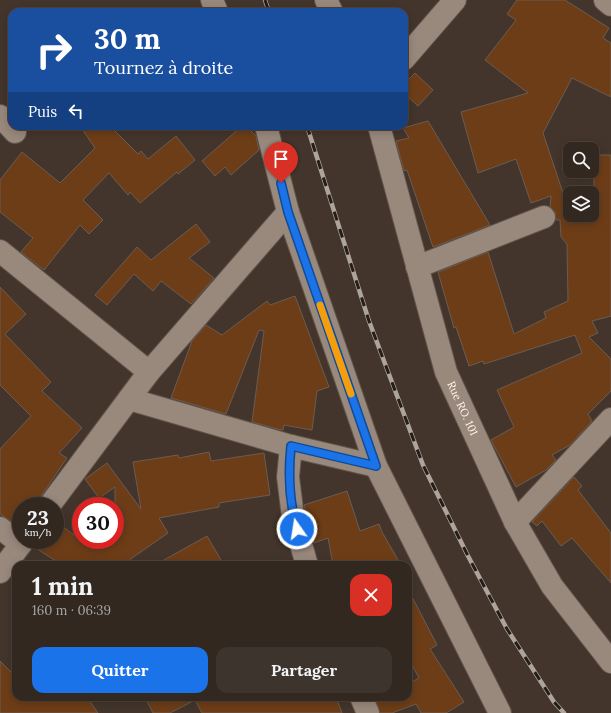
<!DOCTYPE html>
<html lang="fr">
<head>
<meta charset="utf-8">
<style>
  body { margin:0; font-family:Lora,serif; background:#3d342d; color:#f1f3f6; height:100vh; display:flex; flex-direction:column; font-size:15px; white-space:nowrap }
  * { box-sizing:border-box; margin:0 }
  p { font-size:13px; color:#a8a6a5 }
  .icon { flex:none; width:22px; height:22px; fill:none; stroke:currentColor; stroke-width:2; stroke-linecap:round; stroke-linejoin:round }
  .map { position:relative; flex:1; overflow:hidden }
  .details { position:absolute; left:12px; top:561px; width:400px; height:140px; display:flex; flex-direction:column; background:#322820; border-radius:12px; box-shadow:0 2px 10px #0003,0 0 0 1px #4d443e }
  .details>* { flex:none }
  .top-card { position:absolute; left:8px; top:8px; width:400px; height:122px; border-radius:12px; box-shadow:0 2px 10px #0003,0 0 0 1px #4d443e; background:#1a4fa0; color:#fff; overflow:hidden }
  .fabs { position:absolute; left:563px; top:142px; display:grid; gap:8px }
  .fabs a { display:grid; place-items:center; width:36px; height:36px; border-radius:8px; background:#322820; box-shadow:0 2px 10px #0003,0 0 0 1px #4d443e; font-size:20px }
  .speed { position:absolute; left:12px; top:497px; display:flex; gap:8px; font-size:20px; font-weight:700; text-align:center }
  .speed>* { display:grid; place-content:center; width:52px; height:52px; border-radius:50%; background:#322820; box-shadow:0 2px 10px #0003,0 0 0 1px #4d443e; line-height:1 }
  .speed small { font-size:10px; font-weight:400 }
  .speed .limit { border:6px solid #d22; background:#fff; color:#111 }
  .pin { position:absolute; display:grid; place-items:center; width:34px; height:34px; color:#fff; margin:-41px -17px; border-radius:50% 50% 50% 0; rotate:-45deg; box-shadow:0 0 4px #0007 }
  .pin .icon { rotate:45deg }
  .me { position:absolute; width:44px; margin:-22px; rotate:347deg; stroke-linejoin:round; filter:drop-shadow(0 0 3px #0008) }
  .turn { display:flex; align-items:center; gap:14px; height:84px; padding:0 20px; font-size:18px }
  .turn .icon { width:52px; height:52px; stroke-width:2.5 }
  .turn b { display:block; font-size:28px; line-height:34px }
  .then { display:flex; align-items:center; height:38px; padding:0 20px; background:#0003; gap:8px; font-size:15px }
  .round { display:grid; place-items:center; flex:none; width:42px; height:42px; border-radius:12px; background:#3d342d }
  .head { display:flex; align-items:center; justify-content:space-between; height:68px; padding:0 20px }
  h1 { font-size:24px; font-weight:700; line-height:30px }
  .action { display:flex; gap:8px; margin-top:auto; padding:8px 20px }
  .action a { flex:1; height:46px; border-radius:12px; background:#1a73e8; color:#fff; font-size:16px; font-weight:700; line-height:46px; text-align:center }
  .action a+a { background:#3d342d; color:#f1f3f6 }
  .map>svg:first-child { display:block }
</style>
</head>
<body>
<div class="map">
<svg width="611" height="713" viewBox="0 0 611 713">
  <rect width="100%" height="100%" fill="#43352b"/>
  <g fill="#6d3d17" stroke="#6c5c52">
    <polygon points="517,0 565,0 609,28 603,38 611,43 611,97 572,78 543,133 565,199 570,199 570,215 592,215 592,197 594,196 594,155 611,155 611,316 592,321 598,333 589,337 611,359 611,391 588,414 592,421 570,445 552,455 556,460 546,470 516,487 491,440 514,427 497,390 582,353 575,335 484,364 483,361 469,366 456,327 454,328 438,272 488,252 514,334 546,318 544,312 568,301 567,244 561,237 560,220 556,220 555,212 550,207 551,196 531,203 516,159 478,173 461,112 528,93 485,60 516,20 507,14"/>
    <polygon points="415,73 433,90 418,106 404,93 404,84"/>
    <polygon points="428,121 490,225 433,247 407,170 404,171 396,141 409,138 403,128"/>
    <polygon points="80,126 110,126 138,154 141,151 148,159 176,136 195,160 178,174 177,172 140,203 130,192 128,195 109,173 83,200 103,220 89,234 80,225 44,270 21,252 33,238 0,212 0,180 22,152 60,183 95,148"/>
    <polygon points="242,126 246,126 256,136 259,150 231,175 225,167 215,176 202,161"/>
    <polygon points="196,224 210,242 189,258 214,278 191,304 161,281 153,291 134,274 107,305 95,295 137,247 151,260"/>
    <polygon points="0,287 26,314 5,334 51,382 42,391 82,428 59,453 67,458 39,499 36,506 21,506 21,528 0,514 0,449 31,416 0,385"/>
    <polygon points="295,296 329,387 317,391 312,430 284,425 283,430 281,430 252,422 264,331 259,330 226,414 171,398 192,341 206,325 222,335 267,301 270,305"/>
    <polygon points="209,452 211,461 264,453 270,495 219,503 219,507 159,518 168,533 122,565 62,565 34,547 36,540 55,540 55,521 81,540 115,540 115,487 99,498 85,479 107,463 141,509 133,462 178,455 179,458"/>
    <polygon points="574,477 582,486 578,490 611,533 611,583 572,538 561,546 542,521 537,526 532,522"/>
    <polygon points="347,491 360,531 379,524 382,532 401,565 333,565 328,538 314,543 304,505"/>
    <polygon points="207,536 224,565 155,565"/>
    <polygon points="408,589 437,645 430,649 464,702 446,713 421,713 416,704 392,713 380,713 375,697 408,697 408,684 419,678 408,657"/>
    <polygon points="0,661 16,677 16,697 87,697 98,713 0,713"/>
    <polygon points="145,697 336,697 342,713 202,713 195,700 170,713 153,713"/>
  </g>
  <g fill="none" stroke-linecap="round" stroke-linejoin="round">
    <defs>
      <g id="minor">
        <polyline points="212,0 217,12"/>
        <polyline points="326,0 332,12"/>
        <polyline points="605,0 611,5"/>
        <polyline points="404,59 455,0"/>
        <polyline points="0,116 15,132"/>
        <polyline points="266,126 288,212 376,466 500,713"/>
        <path id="s1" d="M379 126 446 372 515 522 552 586 611 662"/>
        <polyline points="0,251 149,372"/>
        <polyline points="417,267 544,217"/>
        <polyline points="129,399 291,446 376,466"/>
        <polyline points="291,446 288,477 293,517 307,565"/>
        <polyline points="49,506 149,372 288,212"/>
        <polyline points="515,522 611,419"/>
        <polyline points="0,528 21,544"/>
        <polyline points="0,572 24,540"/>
        <polyline points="361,697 368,713"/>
      </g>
    </defs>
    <use href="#minor" stroke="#60544b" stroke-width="24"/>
    <use href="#minor" stroke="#99887c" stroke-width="22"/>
    <defs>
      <g id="rail">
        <polyline points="265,0 269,12"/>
        <polyline points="307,126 369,321 423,465 468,556 507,629 554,702 564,713"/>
      </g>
    </defs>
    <use href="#rail" stroke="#afa49c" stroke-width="4.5"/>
    <use href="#rail" stroke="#241e19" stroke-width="3" stroke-dasharray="9" stroke-linecap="butt"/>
  </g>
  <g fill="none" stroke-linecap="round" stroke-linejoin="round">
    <defs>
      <path id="route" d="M281 183 288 212 376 466 291 446C288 474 289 501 297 529"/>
    </defs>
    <use href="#route" stroke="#114b97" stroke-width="10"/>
    <use href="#route" stroke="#1a73e8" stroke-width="7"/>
    <polyline stroke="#f59e0b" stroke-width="7" points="320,305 351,394"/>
  </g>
  <g text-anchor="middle" stroke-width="4" stroke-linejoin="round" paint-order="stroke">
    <g font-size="11" fill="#fcf3ec" stroke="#241e19">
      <text dy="4" stroke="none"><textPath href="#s1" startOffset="295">Rue RO. 101</textPath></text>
    </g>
  </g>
</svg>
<div class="fabs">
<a><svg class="icon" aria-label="search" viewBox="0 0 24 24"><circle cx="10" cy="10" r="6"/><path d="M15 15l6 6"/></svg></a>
<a><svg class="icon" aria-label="layers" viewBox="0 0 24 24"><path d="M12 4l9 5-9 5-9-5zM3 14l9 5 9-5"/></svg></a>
</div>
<div class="speed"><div>23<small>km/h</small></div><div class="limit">30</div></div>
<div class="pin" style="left:281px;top:183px;background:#d93025"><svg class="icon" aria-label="arrive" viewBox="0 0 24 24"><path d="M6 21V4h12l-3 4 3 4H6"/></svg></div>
<svg class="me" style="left:297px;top:529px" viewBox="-20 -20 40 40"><circle r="17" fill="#1a73e8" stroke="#fff" stroke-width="3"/><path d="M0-11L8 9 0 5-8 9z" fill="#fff"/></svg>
<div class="top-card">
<div class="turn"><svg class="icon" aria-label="right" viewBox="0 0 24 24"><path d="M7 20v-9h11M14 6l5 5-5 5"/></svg><div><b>30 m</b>Tournez à droite</div></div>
<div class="then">Puis<svg class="icon" aria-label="left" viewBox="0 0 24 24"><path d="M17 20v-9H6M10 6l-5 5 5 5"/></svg></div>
</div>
<section class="details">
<div class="head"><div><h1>1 min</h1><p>160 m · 06:39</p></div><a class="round" style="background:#d93025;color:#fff"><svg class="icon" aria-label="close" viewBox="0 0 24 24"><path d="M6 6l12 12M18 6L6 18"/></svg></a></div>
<div class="action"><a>Quitter</a><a>Partager</a></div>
</section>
</div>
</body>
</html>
